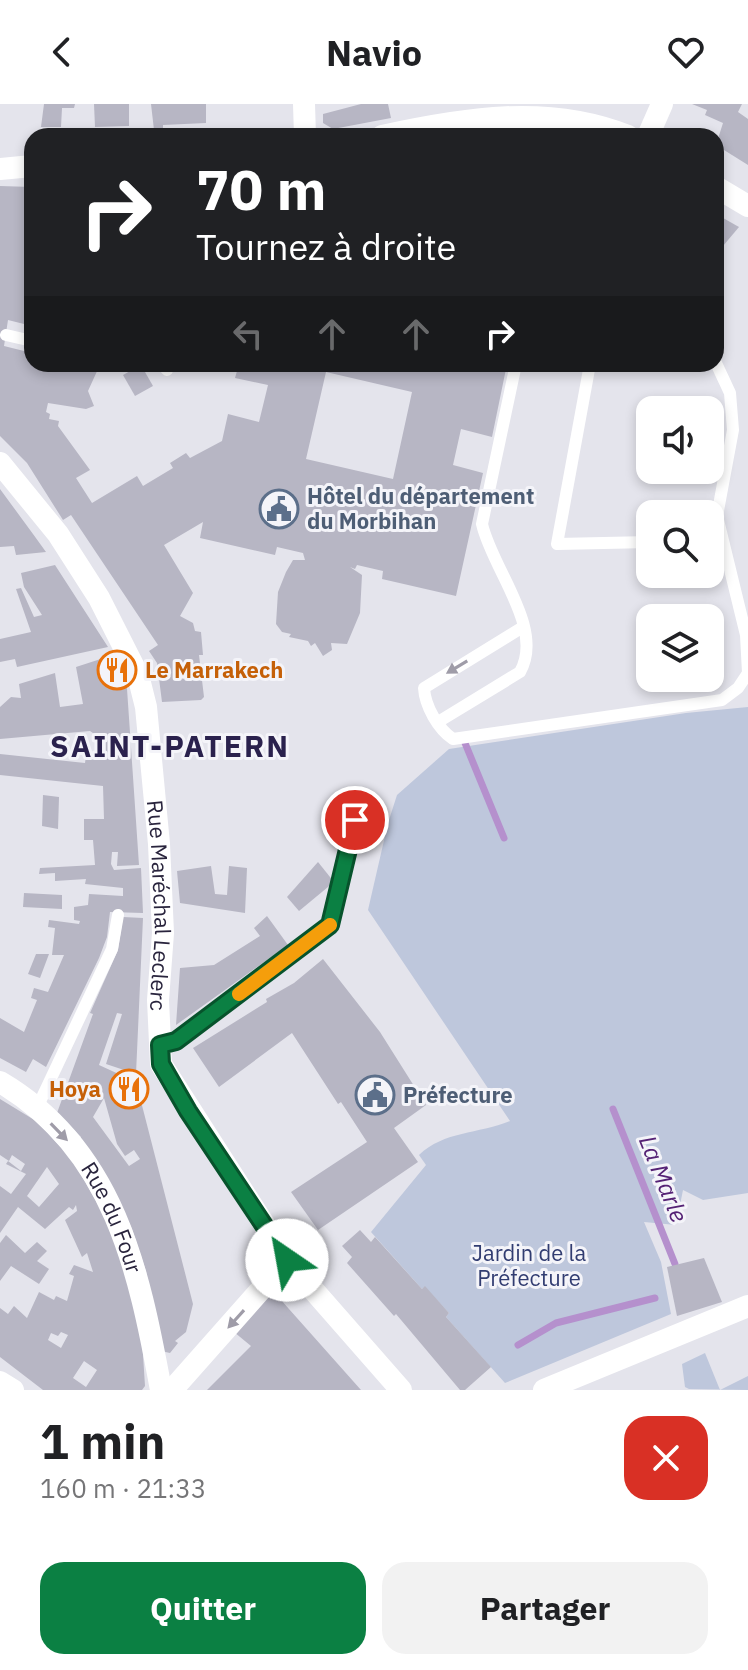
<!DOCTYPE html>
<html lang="fr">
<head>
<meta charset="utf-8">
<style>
  body { margin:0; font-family:"IBM Plex Sans",sans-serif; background:#f2f2f2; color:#202124; height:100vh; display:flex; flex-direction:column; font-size:30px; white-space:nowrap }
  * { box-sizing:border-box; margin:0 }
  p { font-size:26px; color:#757577 }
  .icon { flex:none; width:44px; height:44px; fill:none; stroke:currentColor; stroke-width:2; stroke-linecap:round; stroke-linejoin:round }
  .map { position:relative; height:1286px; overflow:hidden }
  .side { display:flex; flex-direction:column; background:#fff; flex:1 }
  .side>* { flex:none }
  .hud { position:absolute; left:24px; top:24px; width:700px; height:244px; border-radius:24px; box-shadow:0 4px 12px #0003; background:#202124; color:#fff; overflow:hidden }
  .tools { position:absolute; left:636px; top:292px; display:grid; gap:16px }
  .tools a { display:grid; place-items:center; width:88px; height:88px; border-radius:16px; background:#fff; box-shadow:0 4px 12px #0003; font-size:40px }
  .pin { position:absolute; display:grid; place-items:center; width:68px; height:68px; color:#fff; margin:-34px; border:4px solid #fff; border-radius:50%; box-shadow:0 2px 8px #0007 }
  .me { position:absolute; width:88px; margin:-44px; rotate:327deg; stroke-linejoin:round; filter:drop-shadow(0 0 6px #0008) }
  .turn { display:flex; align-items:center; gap:28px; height:168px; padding:0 40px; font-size:36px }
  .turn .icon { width:104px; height:104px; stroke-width:2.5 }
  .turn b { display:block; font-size:56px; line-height:68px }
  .lanes { display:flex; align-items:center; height:76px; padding:0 40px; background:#0003; justify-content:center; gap:40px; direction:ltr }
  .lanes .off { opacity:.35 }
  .round { display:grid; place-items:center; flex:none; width:84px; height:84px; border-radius:24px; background:#f2f2f2 }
  .head { display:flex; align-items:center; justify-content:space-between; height:136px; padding:0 40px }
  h1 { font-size:48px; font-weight:700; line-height:60px }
  .cta { display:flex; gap:16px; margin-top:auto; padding:16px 40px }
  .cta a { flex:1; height:92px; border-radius:24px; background:#0b8043; color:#fff; font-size:32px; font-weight:700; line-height:92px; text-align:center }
  .cta a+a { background:#f2f2f2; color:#202124 }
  header { display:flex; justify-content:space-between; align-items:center; height:104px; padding:0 40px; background:#fff; font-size:36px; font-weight:700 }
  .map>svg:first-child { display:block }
</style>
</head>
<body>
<header><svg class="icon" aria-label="back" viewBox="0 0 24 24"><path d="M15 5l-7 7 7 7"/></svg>Navio<svg class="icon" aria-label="heart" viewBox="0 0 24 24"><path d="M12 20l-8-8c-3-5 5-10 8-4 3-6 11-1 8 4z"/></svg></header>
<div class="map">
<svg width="748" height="1286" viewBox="0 0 748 1286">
  <rect width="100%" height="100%" fill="#e4e4ec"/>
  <g fill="#bec7dc">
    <path d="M748 603V1089L703 1096 683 1086 676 1121 644 1118 661 1158 671 1210 505 1279 446 1213 449 1209 425 1183 422 1185 371 1128 426 1061 419 1051C444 1027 478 1030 510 1017L368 806 388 719 397 691 449 645 686 609Z"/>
    <polygon points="705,1249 720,1286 748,1272 748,1286 689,1285 685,1283 682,1260"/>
  </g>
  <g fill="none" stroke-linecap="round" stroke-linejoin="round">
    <g stroke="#b590cd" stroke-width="7">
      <polyline points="465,639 504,734"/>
      <polyline points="613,1005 675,1160"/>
      <polyline points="518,1241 556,1219 655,1194"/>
    </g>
  </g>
  <g fill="#b7b6c4" fill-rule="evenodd">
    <polygon points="44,0 75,0 74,4 62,4 61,23 41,23"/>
    <polygon points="94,0 129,0 129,22 95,23"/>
    <polygon points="151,0 206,0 206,19 163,21 163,26 154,26"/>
    <polygon points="361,0 388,0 391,14 333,25 323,19 323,10"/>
    <polygon points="692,0 742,0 738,8 748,15 748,61 716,41 723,19 705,11 707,6"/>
    <polygon points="524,27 549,28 560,31 508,32 508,28"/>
    <path d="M0 82 32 83V222L8 216 4 242 32 249V260H78L98 265 88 287 94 302 86 305 48 299 46 308 50 310 49 315 59 317 58 322 90 366 76 374 92 399 137 372 143 382 173 364 170 359 186 349 190 354 222 337 228 310 259 318 268 281 235 274 239 260H507L492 333 461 325 453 361 483 369 456 492 382 475 383 467 357 461 355 465 350 463 362 471 360 509 347 540 331 539 332 546 323 552 315 539 311 542 308 537 289 533 291 530 282 528 276 520 278 488 286 468 293 456H305L303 449 277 443 275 451 200 434 203 418 164 441 193 489 180 512 193 519 195 527 201 528 203 551H199L204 593 201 596 162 598 157 559 149 547 158 541 71 411 63 416 27 359 0 332ZM326 268 412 288 393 375 306 355Z"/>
    <polygon points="716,110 739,123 723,142 716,131"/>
    <polygon points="141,261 153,282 135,292 123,271"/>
    <polygon points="0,385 33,430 46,448 16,451 14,442 0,443"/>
    <polygon points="55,461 108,543 17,563 15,555 0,558 0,535 31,528 16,485 21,484 34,513 42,511 24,483 21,469"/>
    <polygon points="113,551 126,570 139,761 117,762 118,748 112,748 111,760 114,766 141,764 143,809 110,808 107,833 99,854 46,963 33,955 26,968 0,954 0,914 24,928 37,896 31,894 34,884 48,888 64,851 52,851 55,824 48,823 49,816 79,820 80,817 74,816 74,803 88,801 89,790 123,792 123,784 85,780 86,775 55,777 55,769 39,770 40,764 95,761 93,736 84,736 84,715 104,715 103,682 0,671 0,650 85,659 86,652 106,650 106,638 90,627 0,635 0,603 11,593 21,594 19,580 55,569 60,603 83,600 76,563"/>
    <polygon points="43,691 59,693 58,725 42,722"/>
    <polygon points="318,758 334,778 299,807 287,793"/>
    <polygon points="211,762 215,790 227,791 229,762 247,764 245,809 180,799 177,767"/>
    <polygon points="24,789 62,791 62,805 23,803"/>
    <polygon points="267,812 288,841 176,921 180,864 214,861 260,832 254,824"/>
    <path d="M123 813 143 814 136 970 106 960 122 910 117 909 99 961 136 978 193 1200 186 1228 175 1237 178 1239 170 1249 161 1247 146 1167 132 1125 108 1077 80 1037 81 1033 57 1009 93 910 90 909 118 846ZM104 994 117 1040 125 1052 134 1046 140 1055 129 1062 93 1013Z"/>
    <polygon points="36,850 49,850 40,874 28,870"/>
    <polygon points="323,855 380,928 426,1001 394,1024 418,1058 318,1126 291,1088 367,1038 341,998 338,1000 292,929 219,983 193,944 267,898 266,895 294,879"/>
    <path d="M0 995 36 1017 72 1055 118 1136 140 1204 145 1282 142 1286H43L0 1253V1204L8 1210 14 1202 27 1214 39 1188 54 1196 56 1192 67 1197 74 1172 69 1170 74 1161 93 1168 87 1149 82 1153 65 1116 77 1107 76 1101 73 1106 69 1103 45 1125 18 1103 0 1129V1082L11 1090 26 1070 6 1060 8 1057 21 1067 25 1060 12 1051 9 1057 0 1051ZM47 1063 59 1080 39 1103 27 1092ZM61 1228 68 1231 61 1244 48 1236 51 1229 58 1232ZM84 1257 97 1266 86 1283 73 1274Z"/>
    <polygon points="360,1126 371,1138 375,1133 422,1185 425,1182 449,1209 446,1213 491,1263 465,1286 460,1286 396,1210 394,1212 347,1159 352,1153 342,1142"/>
    <polygon points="6,1131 25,1149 37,1138 47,1147 37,1157 49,1165 39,1180 11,1162 0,1177 0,1139"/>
    <polygon points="704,1154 722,1198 677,1212 667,1163"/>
    <polygon points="273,1187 361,1286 207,1286 251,1242 234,1228"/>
  </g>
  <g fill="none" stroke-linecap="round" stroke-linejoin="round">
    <g stroke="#fff" stroke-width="12">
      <polyline points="6,231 32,237"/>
      <polyline points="162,260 167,266 169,260"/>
      <polyline points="590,260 557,440 650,438"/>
      <path d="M523 523 424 584C425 602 438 625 453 635L722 596 738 584 748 569 746 531 717 412 733 326 730 289 716 259"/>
      <path d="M438 618 520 568C545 524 492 465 482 420L516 260"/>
      <polyline points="160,941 176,937 330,821 355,716"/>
      <polyline points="37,1004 112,845 118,811"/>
    </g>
    <g stroke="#fff" stroke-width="22">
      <polyline points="304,0 305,32"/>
      <polyline points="648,32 662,0"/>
      <path id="s1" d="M0 978C114 1045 139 1166 161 1286"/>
      <polyline points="0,1278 13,1286"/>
      <polyline points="172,1286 287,1156"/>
    </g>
    <g stroke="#fff" stroke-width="22">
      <path d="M382 32C464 14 549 0 628 32"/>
      <polyline points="0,65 32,62"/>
      <polyline points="716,83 748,102"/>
      <path id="s2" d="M0 359 58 430 99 494 138 571 146 603 159 740 163 829 158 896 161 960 287 1156 401 1286"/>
      <polyline points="544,1286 748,1202"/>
    </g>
  </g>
  <defs><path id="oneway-solid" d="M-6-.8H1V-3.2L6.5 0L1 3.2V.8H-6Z" transform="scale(2)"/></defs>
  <g fill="#9f9ca8">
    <use href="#oneway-solid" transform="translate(457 563) rotate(149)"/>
    <use href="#oneway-solid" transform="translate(59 1028) rotate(46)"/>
    <use href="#oneway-solid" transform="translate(236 1215) rotate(132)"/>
  </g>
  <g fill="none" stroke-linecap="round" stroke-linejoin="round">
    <defs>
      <polyline id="route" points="287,1156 188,1007 161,960 160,941 176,937 330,821 355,716"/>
    </defs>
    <use href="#route" stroke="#07532c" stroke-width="20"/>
    <use href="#route" stroke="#0b8043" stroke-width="14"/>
    <polyline stroke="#f59e0b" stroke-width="14" points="239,890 330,821"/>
  </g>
  <defs>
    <symbol id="civic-ring" viewBox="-11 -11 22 22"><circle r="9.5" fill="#f4f4f9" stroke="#5c6f8a" stroke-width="1.5"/><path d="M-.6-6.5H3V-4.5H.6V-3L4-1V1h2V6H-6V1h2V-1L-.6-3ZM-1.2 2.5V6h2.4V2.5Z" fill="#5c6f8a"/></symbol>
    <symbol id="restaurant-ring" viewBox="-11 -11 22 22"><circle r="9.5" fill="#f4f4f9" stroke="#e8710a" stroke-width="1.5"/><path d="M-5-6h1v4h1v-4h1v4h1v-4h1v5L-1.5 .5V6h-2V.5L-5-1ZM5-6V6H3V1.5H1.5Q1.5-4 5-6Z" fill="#e8710a"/></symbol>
  </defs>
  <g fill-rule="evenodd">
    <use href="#civic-ring" x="257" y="383" width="44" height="44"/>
    <use href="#restaurant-ring" x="95" y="544" width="44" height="44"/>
    <use href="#restaurant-ring" x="107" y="963" width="44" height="44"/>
    <use href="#civic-ring" x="353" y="969" width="44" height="44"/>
  </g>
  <g text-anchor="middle" stroke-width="6" stroke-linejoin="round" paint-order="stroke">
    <g font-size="22" font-weight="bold" fill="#4e5e75" stroke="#f4f4f9" text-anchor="start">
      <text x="307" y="400">Hôtel du département<tspan x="307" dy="25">du Morbihan</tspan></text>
      <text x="403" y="999">Préfecture</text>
    </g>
    <g font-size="22" font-weight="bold" fill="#c56008" stroke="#f4f4f9" text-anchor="start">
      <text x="145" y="574">Le Marrakech</text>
      <text x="101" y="993" text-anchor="end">Hoya</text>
    </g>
    <g font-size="22" fill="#29243d" stroke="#f4f4f9">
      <text dy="8" stroke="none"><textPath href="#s2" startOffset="486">Rue Maréchal Leclerc</textPath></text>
      <text dy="8" stroke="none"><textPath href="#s1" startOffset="180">Rue du Four</textPath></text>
    </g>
    <g font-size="22" fill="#313c71" stroke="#f4f4f9">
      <text x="529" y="1157">Jardin de la<tspan x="529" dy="25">Préfecture</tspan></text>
    </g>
    <g font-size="24" font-style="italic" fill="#552275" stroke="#f4f4f9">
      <text transform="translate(663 1075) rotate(68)" y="8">La Marle</text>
    </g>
    <g font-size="30" font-weight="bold" letter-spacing="2" fill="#2a214d" stroke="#f4f4f9">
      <text x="170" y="653">SAINT-PATERN</text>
    </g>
  </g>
</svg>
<div class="tools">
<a><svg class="icon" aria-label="sound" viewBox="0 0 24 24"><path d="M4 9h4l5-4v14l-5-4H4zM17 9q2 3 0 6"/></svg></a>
<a><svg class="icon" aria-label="search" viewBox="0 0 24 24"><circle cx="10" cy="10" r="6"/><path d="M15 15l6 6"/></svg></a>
<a><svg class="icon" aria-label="layers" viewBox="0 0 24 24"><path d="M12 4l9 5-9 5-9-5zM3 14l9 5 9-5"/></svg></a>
</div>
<div class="pin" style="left:355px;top:716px;background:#d93025"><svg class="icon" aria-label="arrive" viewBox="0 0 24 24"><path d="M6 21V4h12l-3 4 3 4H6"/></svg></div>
<svg class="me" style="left:287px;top:1156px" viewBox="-20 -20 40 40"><circle r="19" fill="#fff"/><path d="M0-13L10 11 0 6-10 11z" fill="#0b8043"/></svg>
<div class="hud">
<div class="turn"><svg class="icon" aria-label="right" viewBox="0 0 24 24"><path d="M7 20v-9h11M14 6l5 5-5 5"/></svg><div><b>70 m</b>Tournez à droite</div></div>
<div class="lanes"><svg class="icon off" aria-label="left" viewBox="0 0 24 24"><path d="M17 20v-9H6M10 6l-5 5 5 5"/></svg><svg class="icon off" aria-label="ahead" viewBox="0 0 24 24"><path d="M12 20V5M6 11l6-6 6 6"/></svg><svg class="icon off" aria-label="ahead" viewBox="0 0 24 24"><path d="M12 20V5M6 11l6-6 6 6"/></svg><svg class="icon" aria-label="right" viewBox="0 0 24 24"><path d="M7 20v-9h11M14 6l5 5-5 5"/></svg></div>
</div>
</div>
<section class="side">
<div class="head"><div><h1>1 min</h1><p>160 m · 21:33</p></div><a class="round" style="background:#d93025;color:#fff"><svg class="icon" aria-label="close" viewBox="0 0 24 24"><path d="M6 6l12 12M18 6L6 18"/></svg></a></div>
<div class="cta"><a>Quitter</a><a>Partager</a></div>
</section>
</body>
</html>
